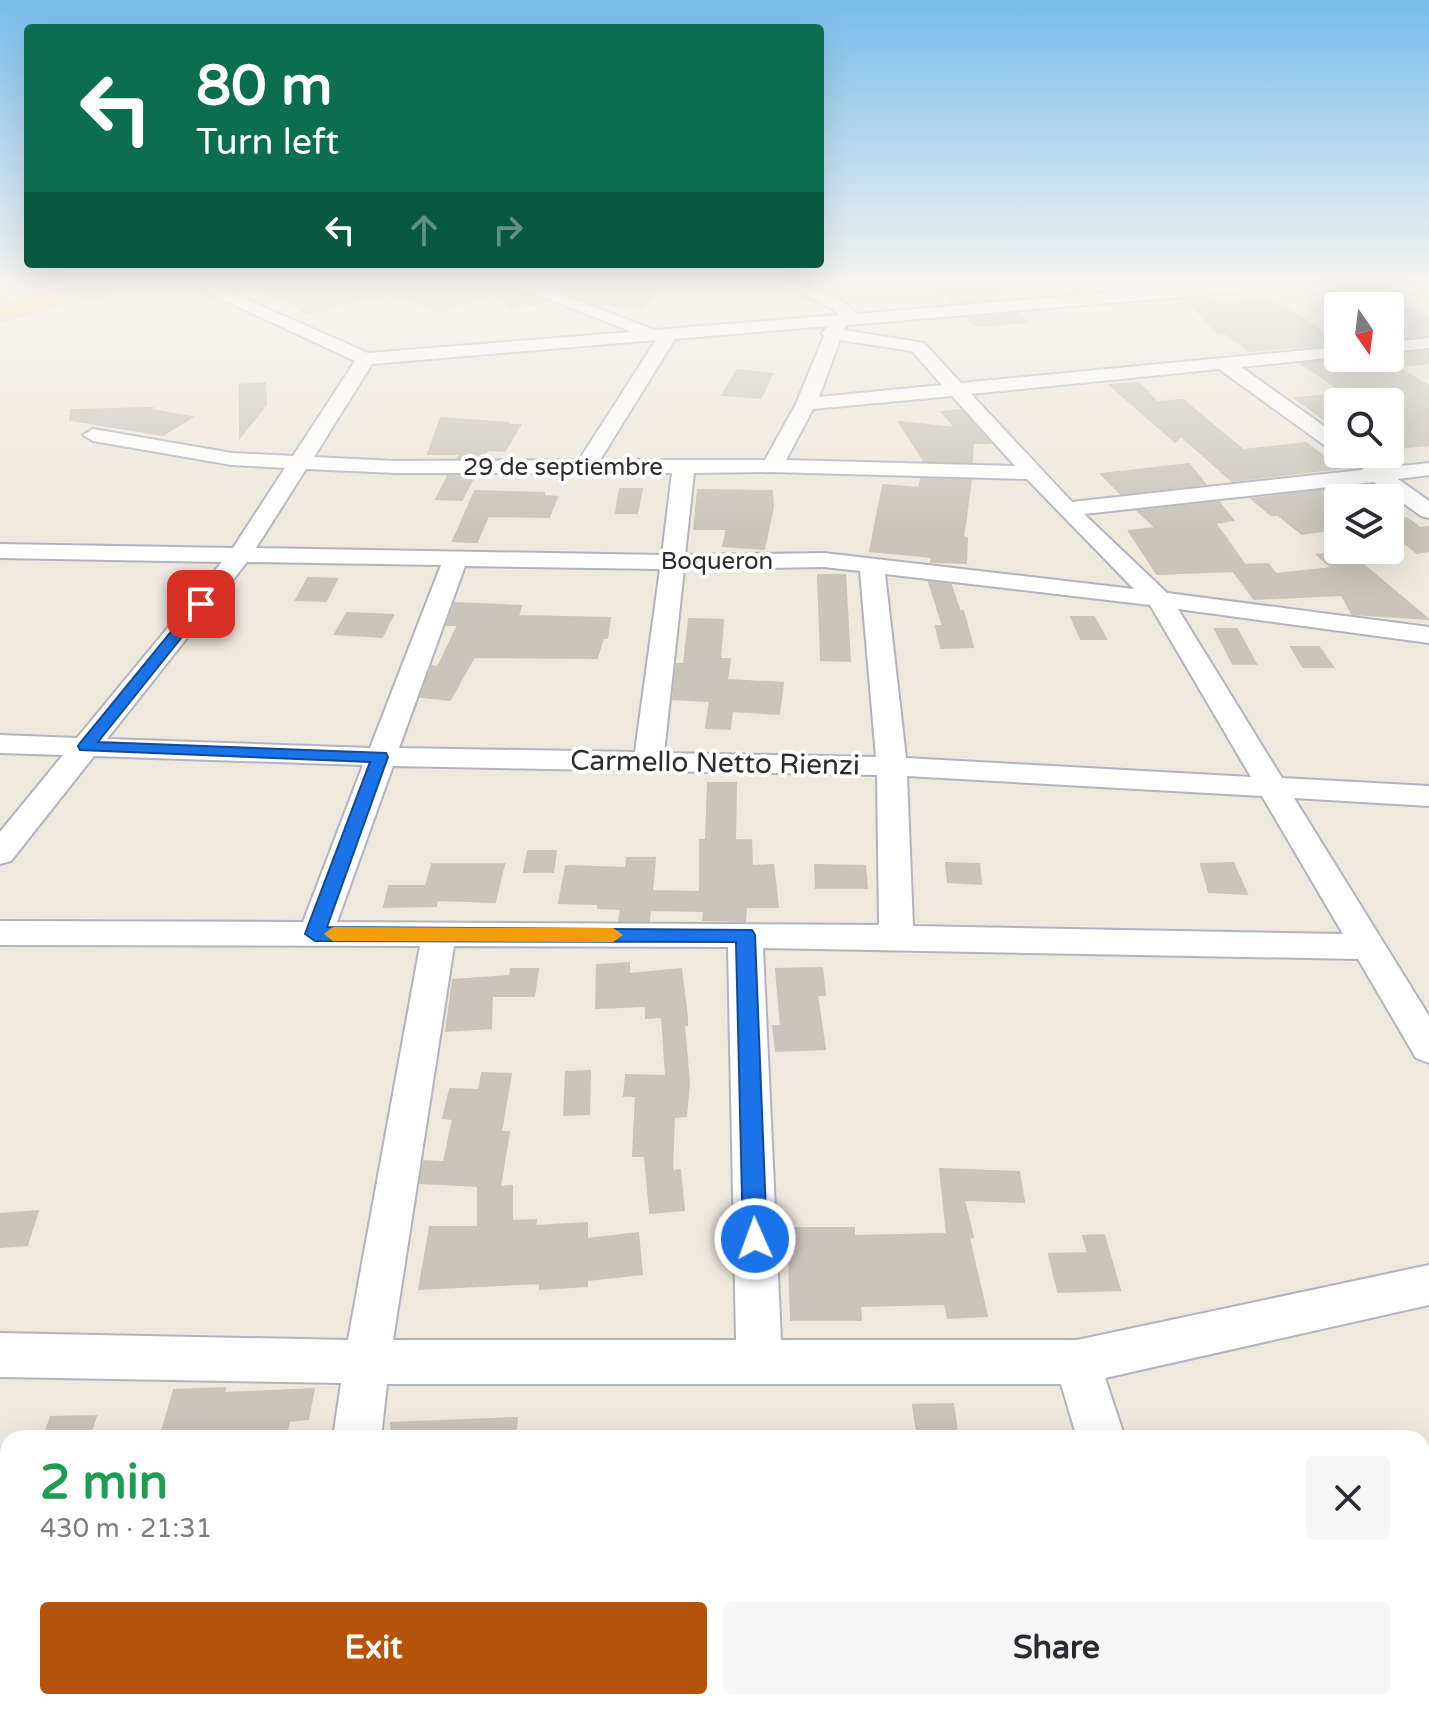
<!DOCTYPE html>
<html lang="en">
<head>
<meta charset="utf-8">
<style>
  body { margin:0; font-family:"Varela Round",sans-serif; background:#f7f7f7; color:#2b2b33; height:100vh; display:flex; flex-direction:column; font-size:30px; white-space:nowrap }
  * { box-sizing:border-box; margin:0 }
  p { font-size:26px; color:#7c7c81 }
  .icon { flex:none; width:44px; height:44px; fill:none; stroke:currentColor; stroke-width:2; stroke-linecap:round; stroke-linejoin:round }
  .map { position:relative; flex:1; overflow:hidden }
  .drawer { position:absolute; left:0px; top:1430px; width:1430px; height:280px; display:flex; flex-direction:column; background:#fff; border-radius:24px 24px 0 0; box-shadow:0 8px 32px #0002 }
  .drawer>* { flex:none }
  .hud { position:absolute; left:24px; top:24px; width:800px; height:244px; border-radius:8px; box-shadow:0 8px 32px #0002; background:#0b6e4f; color:#fff; overflow:hidden }
  .needle { width:52px; rotate:166deg }
  .buttons { position:absolute; left:1324px; top:292px; display:grid; gap:16px }
  .buttons a { display:grid; place-items:center; width:80px; height:80px; border-radius:8px; background:#fff; box-shadow:0 8px 32px #0002; font-size:40px }
  .pin { position:absolute; display:grid; place-items:center; width:68px; height:68px; color:#fff; margin:-34px; border-radius:16px; box-shadow:0 4px 12px #0006 }
  .me { position:absolute; width:88px; margin:-44px; rotate:358deg; stroke-linejoin:round; filter:drop-shadow(0 0 6px #0008) }
  .turn { display:flex; align-items:center; gap:28px; height:168px; padding:0 40px; font-size:36px }
  .turn .icon { width:104px; height:104px; stroke-width:2.5 }
  .turn b { display:block; font-size:56px; line-height:68px }
  .lanes { display:flex; align-items:center; height:76px; padding:0 40px; background:#0003; justify-content:center; gap:40px; direction:ltr }
  .lanes .off { opacity:.35 }
  .round { display:grid; place-items:center; flex:none; width:84px; height:84px; border-radius:8px; background:#f7f7f7 }
  .head { display:flex; align-items:center; justify-content:space-between; height:136px; padding:0 40px }
  h1 { font-size:48px; font-weight:800; line-height:60px; color:#1e9e55 }
  .action { display:flex; gap:16px; margin-top:auto; padding:16px 40px }
  .action a { flex:1; height:92px; border-radius:8px; background:#b45309; color:#fff; font-size:32px; font-weight:800; line-height:92px; text-align:center }
  .action a+a { background:#f7f7f7; color:#2b2b33 }
  .map>svg:first-child { display:block }
</style>
</head>
<body>
<div class="map">
<svg width="1429" height="1710" viewBox="0 0 1429 1710">
  <rect width="100%" height="100%" fill="#eee8dd"/>
  <g fill="#c9c5bd" stroke="#c9c4b7" stroke-width="2">
    <polygon points="261,287 514,287 547,302 510,308 494,294 438,312 384,290 384,294 308,314"/>
    <polygon points="550,287 569,287 569,290 570,287 661,287 643,310 592,303"/>
    <polygon points="936,287 987,287 1001,299 952,303"/>
    <polygon points="1390,296 1429,318 1429,335 1390,339"/>
    <polygon points="1210,298 1215,302 1271,298 1338,341 1338,344 1249,351 1225,333 1219,334 1186,300"/>
    <polygon points="1018,314 1027,322 977,326 968,318"/>
    <polygon points="1429,351 1429,363 1397,367 1429,386 1429,445 1390,449 1390,402 1359,402 1302,364 1341,358 1382,358 1390,363 1390,355"/>
    <polygon points="737,370 772,374 761,398 722,395"/>
    <polygon points="265,383 266,405 240,437 240,385"/>
    <polygon points="1139,383 1157,402 1183,400 1243,450 1306,443 1339,468 1232,481 1181,436 1175,442 1110,385"/>
    <polygon points="1338,394 1338,430 1295,398"/>
    <polygon points="152,408 151,410 192,417 163,435 70,420 71,410"/>
    <polygon points="961,410 990,443 973,443 972,462 924,461 899,422 956,428 942,412"/>
    <polygon points="441,418 508,423 507,425 520,425 505,451 487,450 483,458 458,458 460,454 428,454"/>
    <polygon points="1189,464 1205,484 1121,494 1101,474"/>
    <polygon points="448,476 474,476 462,500 436,499"/>
    <polygon points="921,479 971,480 963,537 967,538 966,563 931,562 932,557 870,551 883,485 919,488"/>
    <polygon points="620,489 642,489 637,513 616,513"/>
    <polygon points="698,490 772,491 773,507 764,549 723,546 727,529 694,529"/>
    <polygon points="1325,490 1338,501 1338,529 1302,534 1278,515 1271,515 1252,499"/>
    <polygon points="475,491 544,493 544,496 557,497 549,517 488,516 477,542 453,541"/>
    <polygon points="1219,502 1233,520 1215,523 1245,565 1268,564 1276,574 1332,568 1317,555 1347,551 1428,619 1352,614 1342,595 1254,599 1233,571 1157,574 1129,531 1156,528 1138,511"/>
    <polygon points="1407,518 1420,528 1429,527 1429,551 1417,553 1406,544 1390,546 1390,520"/>
    <polygon points="818,575 845,575 850,661 821,660"/>
    <polygon points="308,578 337,579 326,601 296,600"/>
    <polygon points="929,582 951,585 960,612 963,611 973,647 941,648 936,626 943,626"/>
    <polygon points="455,603 521,606 518,616 610,618 607,638 603,638 597,658 474,657 450,700 421,697 432,666 438,667 458,625 447,625"/>
    <polygon points="347,613 393,615 382,637 335,634"/>
    <polygon points="1071,617 1094,617 1106,639 1081,639"/>
    <polygon points="689,619 723,620 720,659 730,659 727,680 783,683 779,714 732,711 730,729 706,728 710,701 673,699 677,664 684,664"/>
    <polygon points="1215,629 1237,629 1256,664 1233,664"/>
    <polygon points="1291,647 1319,647 1333,667 1303,667"/>
    <polygon points="708,783 736,783 735,840 751,840 752,866 773,865 778,907 746,907 745,921 703,920 704,911 650,910 649,921 619,921 621,909 598,908 598,904 559,903 566,866 626,868 627,858 655,858 652,891 700,892 700,840 706,840"/>
    <polygon points="528,851 556,851 553,872 524,872"/>
    <polygon points="946,863 979,864 981,884 948,882"/>
    <polygon points="1233,863 1247,894 1209,892 1201,864"/>
    <polygon points="432,864 504,864 495,902 437,900 436,906 384,907 389,886 426,886"/>
    <polygon points="815,865 865,866 867,888 816,888"/>
    <polygon points="629,963 629,974 681,969 687,1017 687,1025 684,1025 689,1083 686,1116 674,1117 672,1171 680,1170 684,1210 650,1213 645,1156 633,1156 636,1096 624,1096 626,1075 666,1076 662,1017 646,1018 646,1006 596,1008 597,965"/>
    <polygon points="822,968 825,995 817,995 825,1049 776,1051 773,1026 781,1026 776,969"/>
    <polygon points="511,969 538,969 534,996 492,996 491,1028 446,1031 453,980 510,976"/>
    <polygon points="590,1071 589,1114 564,1115 566,1072"/>
    <polygon points="482,1073 511,1074 501,1132 509,1132 500,1187 512,1186 512,1221 536,1220 535,1226 587,1223 587,1239 638,1233 642,1274 587,1280 587,1286 540,1289 540,1283 419,1289 430,1227 478,1227 478,1186 420,1183 424,1161 444,1162 453,1119 443,1118 450,1089 479,1090"/>
    <polygon points="940,1169 1019,1172 1024,1202 964,1200 973,1237 969,1238 987,1316 948,1318 945,1304 860,1306 861,1320 791,1320 788,1228 854,1228 854,1236 947,1234"/>
    <polygon points="38,1211 27,1245 0,1247 0,1214"/>
    <polygon points="1104,1235 1120,1290 1058,1292 1049,1254 1088,1253 1083,1236"/>
    <polygon points="225,1388 224,1393 314,1389 308,1419 289,1421 285,1438 160,1438 174,1390"/>
    <polygon points="953,1404 958,1438 918,1438 913,1405"/>
    <polygon points="96,1416 89,1438 43,1438 51,1417"/>
    <polygon points="517,1418 515,1438 392,1438 391,1423"/>
  </g>
  <g fill="none" stroke-linecap="round" stroke-linejoin="round">
    <defs>
      <g id="minor">
        <path d="M196 287H218L368 353 632 332 517 287H541L655 330 838 315 833 309 790 287C816 287 838 294 856 314L1177 287H1249L1241 292 846 325 844 330 924 343 961 383 1338 347V357L1241 367 1338 436V452L1331 450 1219 369 971 394 1072 502 1361 470 1372 464 1383 468 1429 463V475L1398 479 1429 501V518L1421 516 1374 482 1084 514 1167 593 1429 627V643L1178 609 1282 778 1429 786V806L1294 798 1429 1016V1063L1416 1058 1358 959 763 948 781 1340H1077L1429 1265V1305L1105 1378 1125 1438H1077L1061 1384H387L381 1438H333L341 1383 0 1377V1333L348 1340 420 946 0 945V921L303 922 363 765 94 756 11 861 0 864V832L63 755 0 753V735L77 738 222 562 0 558V544L233 548 285 468 232 465 93 441 83 435 93 429 232 453 293 456 355 361ZM828 326 822 333 824 336 796 404 765 460H600L675 339ZM656 340 579 460 395 461 314 457 372 364ZM840 340 912 351 942 385 819 397ZM952 396 1015 466 786 460 813 409ZM306 469 395 473H672L662 555 256 548ZM772 472 1027 479 1134 589 824 553 685 555 694 473ZM247 562 441 565 370 748 107 739ZM465 566 660 569 635 752 399 748ZM824 567 860 571 876 757 664 753 684 569ZM885 574 1150 605 1251 777 906 758ZM393 766 877 775 879 925 337 922ZM907 776 1262 796 1343 934 913 926ZM454 946 728 947 736 1340H393Z"/>
        <polygon points="1429,338 1429,348 1390,352 1390,342"/>
        <polygon points="295,1702 351,1702 350,1710 294,1710"/>
        <polygon points="1155,1702 1211,1702 1214,1710 1158,1710"/>
      </g>
      <polygon id="major" points="77,287 115,287 112,292 0,320 0,306"/>
    </defs>
    <use href="#minor" stroke="#b2b3c0" stroke-width="4"/>
    <use href="#major" stroke="#c8c8c8" stroke-width="4"/>
    <use href="#minor" fill="#fff" fill-rule="evenodd"/>
    <use href="#major" fill="#f5db5b" fill-rule="evenodd"/>
  </g>
  <linearGradient id="sky" x2="0" y2="1"><stop stop-color="#77bcec"/><stop offset="0.54" stop-color="#f7f5f0"/><stop offset="1" stop-color="#f7f5f0" stop-opacity="0"/></linearGradient>
  <rect width="1429" height="527" fill="url(#sky)"/>
  <polygon fill="#1a73e8" stroke="#114b97" stroke-width="2" points="201,599 206,601 206,607 98,742 386,753 388,757 327,927 752,930 755,935 767,1239 763,1247 755,1250 746,1247 743,1239 736,942 315,941 305,934 370,762 80,750 78,746 80,743 196,601"/>
  <polygon fill="#f59e0b" points="333,927 613,928 623,935 613,942 333,941 324,934"/>
  <g text-anchor="middle" stroke-width="8" stroke-linejoin="round" paint-order="stroke">
    <g font-size="24" fill="#2c2c2c" stroke="#fff">
      <text x="563" y="475">29 de septiembre</text>
      <text x="717" y="569">Boqueron</text>
    </g>
    <g font-size="28" fill="#2c2c2c" stroke="#fff">
      <text transform="translate(715 762) rotate(1)" y="10">Carmello Netto Rienzi</text>
    </g>
  </g>
</svg>
<div class="buttons">
<a><svg class="needle" viewBox="-14 -14 28 28"><path d="M0-13l5 13h-10z" fill="#e53935"/><path d="M0 13l5-13h-10z" fill="#7c7c81"/></svg></a>
<a><svg class="icon" aria-label="search" viewBox="0 0 24 24"><circle cx="10" cy="10" r="6"/><path d="M15 15l6 6"/></svg></a>
<a><svg class="icon" aria-label="layers" viewBox="0 0 24 24"><path d="M12 4l9 5-9 5-9-5zM3 14l9 5 9-5"/></svg></a>
</div>
<div class="pin" style="left:201px;top:604px;background:#d93025"><svg class="icon" aria-label="arrive" viewBox="0 0 24 24"><path d="M6 21V4h12l-3 4 3 4H6"/></svg></div>
<svg class="me" style="left:755px;top:1239px" viewBox="-20 -20 40 40"><circle r="17" fill="#1a73e8" stroke="#fff" stroke-width="3"/><path d="M0-11L8 9 0 5-8 9z" fill="#fff"/></svg>
<div class="hud">
<div class="turn"><svg class="icon" aria-label="left" viewBox="0 0 24 24"><path d="M17 20v-9H6M10 6l-5 5 5 5"/></svg><div><b>80 m</b>Turn left</div></div>
<div class="lanes"><svg class="icon" aria-label="left" viewBox="0 0 24 24"><path d="M17 20v-9H6M10 6l-5 5 5 5"/></svg><svg class="icon off" aria-label="ahead" viewBox="0 0 24 24"><path d="M12 20V5M6 11l6-6 6 6"/></svg><svg class="icon off" aria-label="right" viewBox="0 0 24 24"><path d="M7 20v-9h11M14 6l5 5-5 5"/></svg></div>
</div>
<section class="drawer">
<div class="head"><div><h1>2 min</h1><p>430 m · 21:31</p></div><a class="round"><svg class="icon" aria-label="close" viewBox="0 0 24 24"><path d="M6 6l12 12M18 6L6 18"/></svg></a></div>
<div class="action"><a>Exit</a><a>Share</a></div>
</section>
</div>
</body>
</html>
